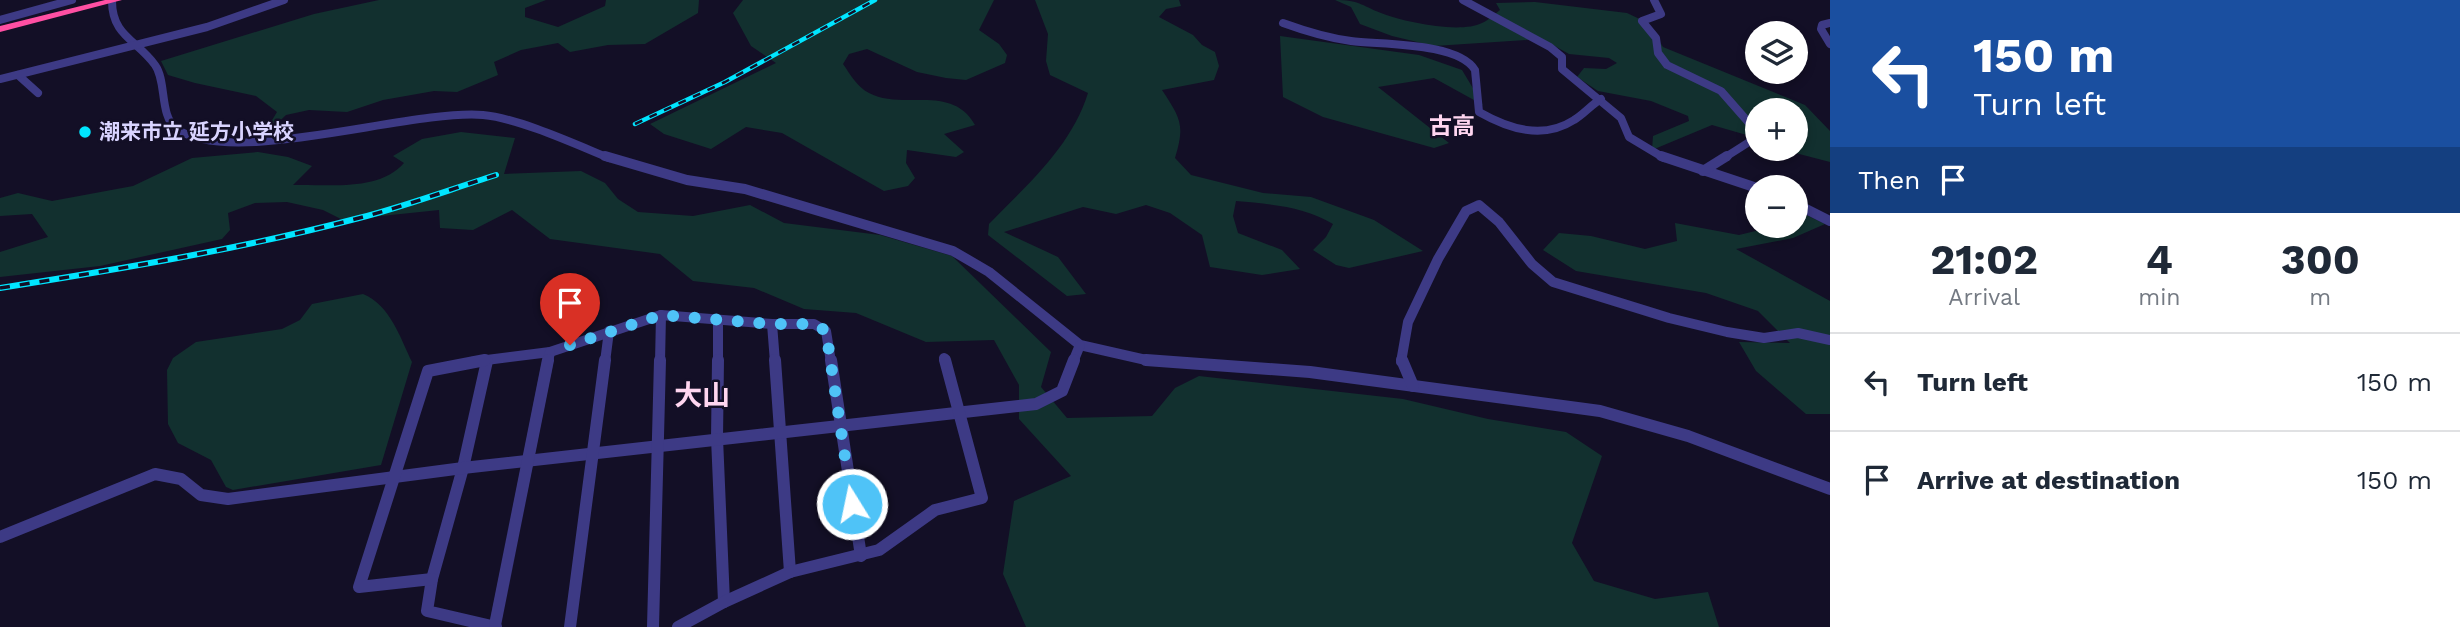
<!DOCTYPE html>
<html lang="en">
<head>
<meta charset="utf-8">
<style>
  body { margin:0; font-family:"Work Sans","Noto Sans JP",sans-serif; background:#f6f6f7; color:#1f2937; height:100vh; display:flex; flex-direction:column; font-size:26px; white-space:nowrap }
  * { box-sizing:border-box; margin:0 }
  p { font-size:23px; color:#747a83 }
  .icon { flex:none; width:38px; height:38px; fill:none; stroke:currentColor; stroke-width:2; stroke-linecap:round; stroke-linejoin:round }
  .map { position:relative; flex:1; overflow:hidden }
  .sheet { display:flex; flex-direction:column; background:#fff; width:630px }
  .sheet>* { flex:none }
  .top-card { background:#1a4fa0; color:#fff; overflow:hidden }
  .controls { position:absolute; left:1745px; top:21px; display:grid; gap:14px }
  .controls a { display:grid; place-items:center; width:63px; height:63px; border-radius:50%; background:#fff; box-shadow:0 4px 10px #0003; font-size:35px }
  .pin { position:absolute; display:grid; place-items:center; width:60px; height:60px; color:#fff; margin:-72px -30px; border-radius:50% 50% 50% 0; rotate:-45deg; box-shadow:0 0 7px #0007 }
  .pin .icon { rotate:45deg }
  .me { position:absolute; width:77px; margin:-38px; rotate:350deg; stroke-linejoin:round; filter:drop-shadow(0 0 5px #0008) }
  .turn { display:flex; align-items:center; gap:24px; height:147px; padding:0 28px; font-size:32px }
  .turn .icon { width:91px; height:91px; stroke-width:2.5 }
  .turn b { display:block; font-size:49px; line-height:60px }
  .then { display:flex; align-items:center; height:66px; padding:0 28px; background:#0003; gap:14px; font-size:26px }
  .eta { display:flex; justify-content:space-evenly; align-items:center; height:119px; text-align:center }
  .eta b { font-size:42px; font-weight:700; line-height:49px }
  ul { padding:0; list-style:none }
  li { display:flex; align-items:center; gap:21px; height:98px; padding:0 28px; border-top:2px solid #e0e1e3 }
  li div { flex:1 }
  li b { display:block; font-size:26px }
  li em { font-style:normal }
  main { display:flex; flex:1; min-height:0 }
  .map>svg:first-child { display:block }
</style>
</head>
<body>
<main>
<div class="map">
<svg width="1830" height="627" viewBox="0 0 1830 627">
  <rect width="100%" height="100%" fill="#130f26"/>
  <g fill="#12302f">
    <polygon points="379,0 546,0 525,8 525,17 558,27 605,6 606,0 699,0 698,13 645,44 608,45 570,52 558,43 521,50 494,62 498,75 457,92 434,91 383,100 347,112 309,110 286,115 268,132 246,132 271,122 277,112 256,96 195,83 168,75 161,61 314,14"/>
    <path d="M743 0H994L979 30 999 44 1007 55 1005 63 966 80 946 78 917 72 867 49 849 54 843 64C850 74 857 87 869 93 902 111 952 83 975 125L944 134 964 152 956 157 907 150 906 163 915 178 908 186 884 191 782 133 746 127 711 149 664 134 650 124 776 63 751 46 733 13Z"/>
    <path d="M1035 0H1179L1181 6 1166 9 1159 17 1193 35 1202 45 1215 52 1219 66 1214 80 1162 90C1181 119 1185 125 1175 158L1191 175 1263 193 1311 197 1374 220 1423 251 1349 268 1336 265 1313 250 1326 237 1333 224C1304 206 1269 204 1236 201L1233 216 1238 233 1282 250 1300 269 1262 275 1210 267 1202 235 1170 213 1146 205 1116 214 1083 207 1004 232 1058 257 1086 294 1067 296 988 235 989 224C1028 184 1071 147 1088 93L1050 75 1046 61 1048 34Z"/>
    <path d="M1335 0C1360 0 1360 5 1381 13 1404 22 1460 34 1482 23 1489 20 1495 14 1500 10L1496 3 1535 2 1627 13 1648 23 1663 47 1805 105 1830 131V162L1780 149H1796V110H1757V138L1712 125 1652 150 1653 136 1689 121 1688 116 1651 101 1598 91 1577 77 1584 68 1606 69 1617 63 1609 58 1569 54 1542 39 1434 46 1392 36 1360 24 1351 7Z"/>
    <polygon points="1280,36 1419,55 1462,70 1483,105 1434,78 1378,87 1449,143 1434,148 1323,117 1283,97"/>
    <path d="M461 132 515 138 504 174 581 171 605 183 618 199 638 212 693 216 750 205 784 223 880 235 952 256 1051 352 1041 387 1067 418 1152 416 1175 388 1199 376 1403 399 1488 419 1566 432 1602 456 1572 543 1594 581 1655 599 1708 592 1719 627H1026L1003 574 1014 501 1071 476 1019 419V385L994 340 926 342 856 313 804 309 754 288 693 281 660 254 550 239 512 210 473 230 440 228 439 210 343 220 323 210 287 202 255 203 228 213 230 230 222 239 100 266 0 277V252L48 237 32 214 0 216V198L18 193 52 201 133 186 192 158 258 152 288 157 312 166 293 185C328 184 379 192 404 163L393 156 422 139Z"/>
    <polygon points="1796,210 1825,224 1793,238 1736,249 1830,301 1830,414 1806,414 1756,371 1739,342 1790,343 1758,311 1706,293 1576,271 1543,250 1559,233 1591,236 1645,249 1677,241 1675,223 1739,235 1776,226 1796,226"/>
    <path d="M363 294C390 305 400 337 412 362L381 465 233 490 226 487 211 460 178 443 168 424 167 370 173 358 196 342 282 329 300 320 312 304Z"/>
  </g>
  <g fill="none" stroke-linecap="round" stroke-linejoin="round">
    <g stroke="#3d3a85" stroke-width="8">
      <polyline points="1463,0 1550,47 1562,57 1562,69 1621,118 1629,137 1664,158"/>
      <polyline points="1654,0 1661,14 1642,21 1656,38 1658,53 1667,65 1721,91 1757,132"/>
      <path d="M112 1C112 36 137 40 155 65 167 81 159 117 177 129 232 168 409 109 483 115 518 118 575 144 609 158"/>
      <polyline points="0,20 72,0"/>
      <path d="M1283 23C1305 31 1328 38 1351 41 1381 45 1458 42 1475 70L1479 112C1509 129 1543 140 1574 120 1584 114 1591 105 1601 99"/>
      <polyline points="1830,23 1822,25 1821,29 1830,44"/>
      <polyline points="18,75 38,93"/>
      <polyline points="0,79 207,27 284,0"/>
      <polyline points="1724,158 1757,137"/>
    </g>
    <g stroke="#3d3a85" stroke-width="10">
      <polyline points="605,156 687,180 745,189 953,251 989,272 1080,345 1146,360 1169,362"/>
      <polyline points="1661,156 1757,188"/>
      <polyline points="1703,171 1727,156"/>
      <polyline points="1796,204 1830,221"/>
      <polyline points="772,324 775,362"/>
      <polyline points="944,358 945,362"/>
      <polyline points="471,362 550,352 661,315 772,324 814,324 826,331 831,362"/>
      <polyline points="548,362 550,352"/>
      <polyline points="605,362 609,331"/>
      <polyline points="660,362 661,315"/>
      <polyline points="718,362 718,320"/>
      <polyline points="1073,362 1080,345"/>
      <polyline points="1401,362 1408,322 1438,259 1466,211 1479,205 1499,222 1532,264 1553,282 1669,318 1727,332 1764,338 1798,333 1830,340"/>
    </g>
    <g stroke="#3d3a85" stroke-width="12">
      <polyline points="718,360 717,438 724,602"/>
      <polyline points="775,360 790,572"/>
      <polyline points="831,360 861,556"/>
      <polyline points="1146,360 1310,372 1600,411 1688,436 1830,489"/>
      <polyline points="1402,360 1413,386"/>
      <polyline points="487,361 463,468 432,579 427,611 496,627"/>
      <polyline points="0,537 155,474 181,479 201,495 228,499 463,468 1036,404 1062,391 1074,360"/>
      <polyline points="432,579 359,587 428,371 485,360"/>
      <polyline points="495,625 548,360"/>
      <polyline points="570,627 605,360"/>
      <polyline points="653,627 660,360"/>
      <polyline points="678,627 724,602 790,572 879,550 935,510 982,498 945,360"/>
    </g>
    <polygon fill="#ff4fa3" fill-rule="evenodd" points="105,0 122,0 0,32 0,26"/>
    <defs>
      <polyline id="rail-far1" points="635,124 725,82 875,0"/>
      <path id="rail" d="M0 288C120 269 241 249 359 218 406 206 451 189 496 175"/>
    </defs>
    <use href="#rail-far1" stroke="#00e5ff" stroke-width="4.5"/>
    <use href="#rail" stroke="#00e5ff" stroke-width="6"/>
    <use href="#rail-far1" stroke="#130f26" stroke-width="2.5" stroke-dasharray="8" stroke-linecap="butt"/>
    <use href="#rail" stroke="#130f26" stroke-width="3.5" stroke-dasharray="10" stroke-linecap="butt"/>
  </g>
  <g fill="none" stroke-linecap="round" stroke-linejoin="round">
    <polyline stroke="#4fc3f7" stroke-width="12" stroke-dasharray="0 21.6" points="570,345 661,315 772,324 814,324 826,331 852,504"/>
  </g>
  <circle fill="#00e5ff" stroke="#130f26" stroke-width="2.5" cx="85" cy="132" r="7"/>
  <g text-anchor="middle" stroke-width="5" stroke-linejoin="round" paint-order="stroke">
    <g font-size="21" font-weight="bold" fill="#d9d4ff" stroke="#130f26" text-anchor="start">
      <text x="99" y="139">潮来市立 延方小学校</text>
    </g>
    <g font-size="23" font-weight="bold" fill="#ffd6f0" stroke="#130f26">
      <text x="1452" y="134">古高</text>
    </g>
    <g font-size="28" font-weight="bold" fill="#ffd6f0" stroke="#130f26">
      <text x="702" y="405">大山</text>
    </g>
  </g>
</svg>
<div class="controls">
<a><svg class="icon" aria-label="layers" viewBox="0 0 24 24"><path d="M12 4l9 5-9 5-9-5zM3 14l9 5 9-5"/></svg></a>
<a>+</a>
<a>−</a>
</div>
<div class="pin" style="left:570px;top:345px;background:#d93025"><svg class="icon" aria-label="arrive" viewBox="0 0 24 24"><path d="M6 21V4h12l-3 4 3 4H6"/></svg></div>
<svg class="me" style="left:852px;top:504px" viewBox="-20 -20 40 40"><circle r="17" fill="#4fc3f7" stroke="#fff" stroke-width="3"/><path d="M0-11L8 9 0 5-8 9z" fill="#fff"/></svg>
</div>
<section class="sheet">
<div class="top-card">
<div class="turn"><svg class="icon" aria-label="left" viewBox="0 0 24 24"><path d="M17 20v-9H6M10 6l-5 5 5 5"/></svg><div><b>150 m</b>Turn left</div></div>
<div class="then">Then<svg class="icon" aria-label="arrive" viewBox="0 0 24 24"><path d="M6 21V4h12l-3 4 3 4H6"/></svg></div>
</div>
<div class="eta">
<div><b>21:02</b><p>Arrival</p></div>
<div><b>4</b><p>min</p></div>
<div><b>300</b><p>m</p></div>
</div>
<ul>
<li><svg class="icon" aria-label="left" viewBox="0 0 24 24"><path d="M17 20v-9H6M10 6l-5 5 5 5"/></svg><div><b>Turn left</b></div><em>150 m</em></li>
<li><svg class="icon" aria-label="arrive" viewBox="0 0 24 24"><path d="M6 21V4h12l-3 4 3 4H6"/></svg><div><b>Arrive at destination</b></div><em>150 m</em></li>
</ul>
</section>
</main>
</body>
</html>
